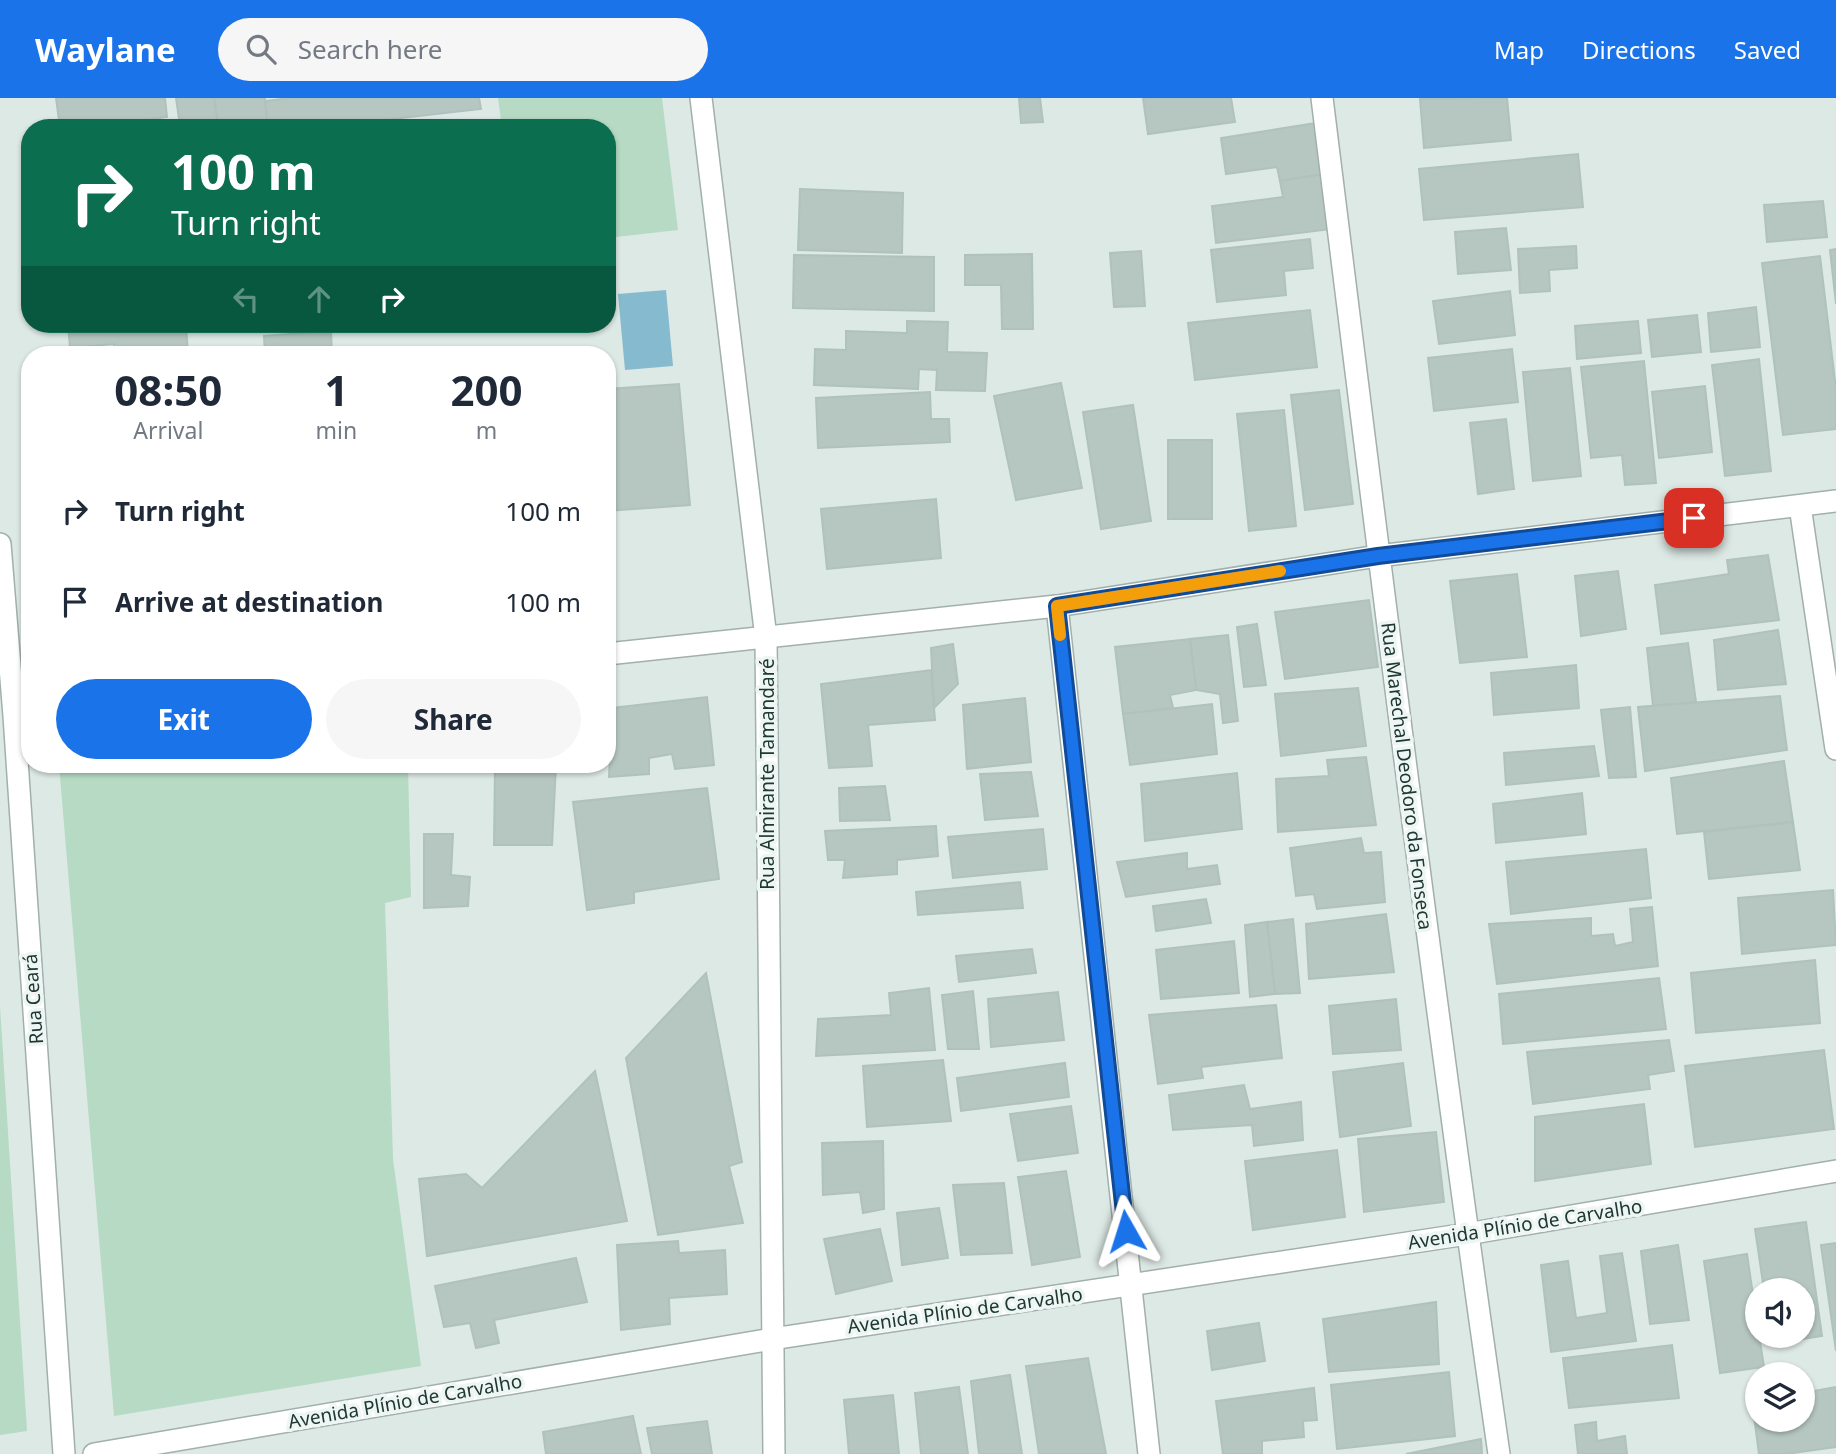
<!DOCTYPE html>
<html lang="en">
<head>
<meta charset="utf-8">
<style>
  body { margin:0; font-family:"Noto Sans",sans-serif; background:#f6f6f7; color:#1f2937; height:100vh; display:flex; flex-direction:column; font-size:26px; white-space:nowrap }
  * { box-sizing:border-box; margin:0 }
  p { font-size:23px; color:#747a83 }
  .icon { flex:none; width:38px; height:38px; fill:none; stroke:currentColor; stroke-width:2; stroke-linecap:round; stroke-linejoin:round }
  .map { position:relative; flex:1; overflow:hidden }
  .sheet { position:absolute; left:21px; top:248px; width:595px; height:427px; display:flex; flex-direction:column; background:#fff; border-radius:28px; box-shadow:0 2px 5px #0004 }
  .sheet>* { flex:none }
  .guide { position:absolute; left:21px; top:21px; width:595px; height:214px; border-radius:28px; box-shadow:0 2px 5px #0004; background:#0b6e4f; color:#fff; overflow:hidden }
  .controls { position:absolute; left:1745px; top:1180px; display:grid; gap:14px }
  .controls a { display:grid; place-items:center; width:70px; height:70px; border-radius:50%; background:#fff; box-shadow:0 2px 5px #0004; font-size:35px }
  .pin { position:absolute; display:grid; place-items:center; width:60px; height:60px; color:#fff; margin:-30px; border-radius:14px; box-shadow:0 4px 10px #0006 }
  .me { position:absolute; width:77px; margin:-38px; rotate:354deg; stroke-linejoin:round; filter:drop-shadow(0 0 5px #0008) }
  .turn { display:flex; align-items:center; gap:24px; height:147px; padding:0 35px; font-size:32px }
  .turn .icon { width:91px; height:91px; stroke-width:2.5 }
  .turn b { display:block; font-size:49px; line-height:60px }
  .lanes { display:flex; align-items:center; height:66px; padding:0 35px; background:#0003; justify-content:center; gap:35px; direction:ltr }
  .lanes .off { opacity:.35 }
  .eta { display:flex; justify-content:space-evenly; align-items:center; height:119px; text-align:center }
  .eta b { font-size:42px; font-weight:700; line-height:49px }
  .button { display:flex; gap:14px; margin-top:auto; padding:14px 35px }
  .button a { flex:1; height:80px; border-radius:42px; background:#1a73e8; color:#fff; font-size:28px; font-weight:700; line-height:80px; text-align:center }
  .button a+a { background:#f6f6f7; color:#1f2937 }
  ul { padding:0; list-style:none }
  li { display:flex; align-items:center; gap:21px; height:91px; padding:0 35px }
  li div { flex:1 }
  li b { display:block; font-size:26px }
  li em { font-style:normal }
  header { display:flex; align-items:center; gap:42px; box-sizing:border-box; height:98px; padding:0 35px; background:#1a73e8; color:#fff }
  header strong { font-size:33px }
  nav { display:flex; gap:38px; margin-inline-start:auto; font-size:24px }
  .search { width:490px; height:63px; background:#f6f6f7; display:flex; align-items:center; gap:18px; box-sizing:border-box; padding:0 24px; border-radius:38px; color:#747a83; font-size:26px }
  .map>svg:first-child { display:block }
</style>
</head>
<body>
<header>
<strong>Waylane</strong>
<div class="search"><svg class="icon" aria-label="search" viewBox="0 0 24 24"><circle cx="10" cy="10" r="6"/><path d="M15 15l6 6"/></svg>Search here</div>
<nav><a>Map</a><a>Directions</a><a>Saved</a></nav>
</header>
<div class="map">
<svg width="1836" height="1356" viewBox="0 0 1836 1356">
  <rect width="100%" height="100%" fill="#dde9e5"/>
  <g fill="#b6dac4">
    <polygon points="498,0 662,0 678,132 607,140 607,30 502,30"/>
    <polygon points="59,667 408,667 411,799 385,805 393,1061 421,1268 114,1318"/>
    <polygon points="0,908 27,1333 0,1337"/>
  </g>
  <polygon fill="#86bace" points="666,192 673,268 625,272 618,196"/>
  <g fill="#b6c6c1" stroke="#b0c2bd" stroke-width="2">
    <polygon points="56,0 165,0 167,19 90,30 60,30"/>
    <polygon points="176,0 214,0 218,24 180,28"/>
    <polygon points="214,0 265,0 268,30 180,30 180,28 218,24"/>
    <polygon points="290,0 479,0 481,11 314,30 268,30 265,3"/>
    <polygon points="1019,0 1040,0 1043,24 1021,25"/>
    <polygon points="1143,0 1231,0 1235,24 1148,36"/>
    <polygon points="1507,0 1511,42 1424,50 1420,1"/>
    <polygon points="1316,25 1324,76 1280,83 1277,69 1226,76 1221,40"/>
    <polygon points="1578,56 1583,109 1424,122 1419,71"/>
    <polygon points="1324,76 1332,131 1216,145 1212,108 1283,99 1280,83"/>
    <polygon points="800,91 903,95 902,155 798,152"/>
    <polygon points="1823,103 1827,139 1767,144 1764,107"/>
    <polygon points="1506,130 1511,172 1458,176 1455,134"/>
    <polygon points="1310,141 1313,170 1284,173 1286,197 1217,204 1211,152"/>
    <polygon points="1576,148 1577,170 1549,172 1550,193 1520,195 1518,151"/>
    <polygon points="1836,151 1836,206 1830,152"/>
    <polygon points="1141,153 1145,208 1114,209 1110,155"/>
    <polygon points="1032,156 1033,231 1002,231 1001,187 965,187 965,157"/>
    <polygon points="794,157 934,159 934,213 793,210"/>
    <polygon points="1820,158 1836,291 1836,331 1783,337 1762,165"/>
    <polygon points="1510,193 1515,237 1439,246 1433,203"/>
    <polygon points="1756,209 1760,249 1711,254 1708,215"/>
    <polygon points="1310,212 1317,269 1195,282 1188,225"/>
    <polygon points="1697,217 1701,254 1652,259 1648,222"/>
    <polygon points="907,223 948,224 947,254 987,255 985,293 936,292 937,272 919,271 918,291 814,287 815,251 846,252 846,233 907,235"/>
    <polygon points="1638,223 1641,255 1577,261 1575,228"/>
    <polygon points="68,226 135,226 135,228 186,226 188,257 115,257 114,246 70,250"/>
    <polygon points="331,233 332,257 265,257 264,238"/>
    <polygon points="1512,251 1518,304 1434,313 1428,260"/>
    <polygon points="1759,261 1771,373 1725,378 1712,267"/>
    <polygon points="1644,263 1656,385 1625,387 1622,357 1591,360 1581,269"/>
    <polygon points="1570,270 1581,378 1533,383 1523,274"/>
    <polygon points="1061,285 1082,390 1016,402 994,298"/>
    <polygon points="679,286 690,407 607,413 607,291"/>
    <polygon points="1705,288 1712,354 1659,360 1652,294"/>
    <polygon points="1339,292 1353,406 1305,412 1291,297"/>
    <polygon points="930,294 931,321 949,321 950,344 818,350 816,300"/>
    <polygon points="1133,307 1151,423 1101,431 1083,314"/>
    <polygon points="1284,312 1296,428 1249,433 1237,316"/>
    <polygon points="1506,321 1514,391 1478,396 1470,325"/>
    <rect x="1168" y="342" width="44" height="79"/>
    <polygon points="936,401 941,460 827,471 821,411"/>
    <polygon points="1768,457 1779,522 1661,536 1655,487 1729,476 1727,462"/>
    <polygon points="1618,473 1626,531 1581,538 1575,478"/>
    <polygon points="1517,476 1527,559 1460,565 1450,483"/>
    <polygon points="1369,502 1378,569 1285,581 1275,514"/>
    <polygon points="1257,526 1266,587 1244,589 1237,529"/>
    <polygon points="1778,532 1786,586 1718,592 1714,542"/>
    <polygon points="1228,537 1238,623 1223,625 1220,596 1196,592 1190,541"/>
    <polygon points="1190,541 1196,592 1170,597 1173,610 1123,616 1115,549"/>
    <polygon points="1688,545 1696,604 1653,608 1647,550"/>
    <polygon points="953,546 958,586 934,610 931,550"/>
    <polygon points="1576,567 1579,610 1494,617 1491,575"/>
    <polygon points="931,572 935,622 868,627 872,668 829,670 821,586"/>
    <polygon points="1358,590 1366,648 1281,658 1275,596"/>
    <polygon points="1780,598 1787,652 1645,673 1638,609"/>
    <polygon points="707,599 714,667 675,671 672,656 649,660 649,676 609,679 612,610"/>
    <polygon points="1025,600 1031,664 967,671 963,607"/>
    <polygon points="1212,606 1217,656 1130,667 1123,616"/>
    <polygon points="1630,609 1636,679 1609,680 1601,612"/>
    <polygon points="1594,648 1599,678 1506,687 1504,655"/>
    <polygon points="1366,659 1376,727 1278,734 1276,681 1329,678 1327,662"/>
    <polygon points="1784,663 1793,724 1677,736 1671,680"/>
    <polygon points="495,667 556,667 552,747 494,747"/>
    <polygon points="1031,674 1038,718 985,722 980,676"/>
    <polygon points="1237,675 1242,731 1145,743 1141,686"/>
    <polygon points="885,688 890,722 840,723 839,690"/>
    <polygon points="707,690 719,781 634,794 634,805 587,812 573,704"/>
    <polygon points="1582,695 1586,736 1496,745 1493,706"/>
    <polygon points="1793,724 1800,772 1709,781 1704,734"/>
    <polygon points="936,728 938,758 897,762 897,776 843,780 845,762 828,762 825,733"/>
    <polygon points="1043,731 1047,771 953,780 948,739"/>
    <polygon points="424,736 453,736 451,777 470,779 468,808 424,810"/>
    <polygon points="1361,740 1364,755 1381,754 1385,804 1317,811 1314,796 1296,798 1290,750"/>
    <polygon points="1646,751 1651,800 1511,816 1506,764"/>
    <polygon points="1187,755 1187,771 1217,767 1220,786 1126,799 1117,764"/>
    <polygon points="1020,784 1023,810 918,817 916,794"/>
    <polygon points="1833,792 1836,847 1742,856 1738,800"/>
    <polygon points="1206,801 1211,825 1156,833 1153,808"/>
    <polygon points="1652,809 1658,868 1497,886 1489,826 1591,820 1591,838 1613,836 1615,848 1633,844 1630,811"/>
    <polygon points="1386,816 1394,874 1309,881 1306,826"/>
    <polygon points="1293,821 1300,895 1275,896 1267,824"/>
    <polygon points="1267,824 1275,896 1250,899 1245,827"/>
    <polygon points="1234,843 1239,895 1161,901 1156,852"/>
    <polygon points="1032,851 1036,875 959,884 956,858"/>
    <polygon points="1815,862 1820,925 1696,935 1691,875"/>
    <polygon points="706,875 742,1064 729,1068 743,1125 658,1137 626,960"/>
    <polygon points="1659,880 1666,931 1503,946 1499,896"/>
    <polygon points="929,890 935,952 816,958 818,921 891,917 889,895"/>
    <polygon points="973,893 979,951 948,951 942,897"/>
    <polygon points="1058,894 1064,942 991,949 988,901"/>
    <polygon points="1396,901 1401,952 1333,956 1329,908"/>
    <polygon points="1276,907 1282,960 1201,969 1203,980 1158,986 1149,917"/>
    <polygon points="1669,942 1674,973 1648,977 1650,991 1533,1006 1527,954"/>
    <polygon points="1824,952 1834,1031 1695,1049 1685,968"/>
    <polygon points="943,962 951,1023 867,1029 863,968"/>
    <polygon points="1065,965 1069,999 961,1013 957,980"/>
    <polygon points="1403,965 1411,1028 1340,1039 1333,974"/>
    <polygon points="595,973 627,1123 427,1158 419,1081 466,1076 482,1090"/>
    <polygon points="1244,987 1250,1011 1301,1004 1303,1042 1254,1048 1252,1027 1173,1032 1169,997"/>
    <polygon points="1644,1006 1651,1066 1535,1083 1535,1019"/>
    <polygon points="1071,1008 1078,1055 1018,1063 1010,1016"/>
    <polygon points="1436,1034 1444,1104 1364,1114 1358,1041"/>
    <polygon points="883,1043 884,1111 863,1115 860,1094 823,1097 822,1045"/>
    <polygon points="1337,1052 1345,1119 1253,1132 1245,1063"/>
    <polygon points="1066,1073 1080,1159 1032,1167 1018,1079"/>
    <polygon points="1004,1085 1012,1155 961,1157 953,1087"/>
    <polygon points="939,1110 948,1160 902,1167 897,1115"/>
    <polygon points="1806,1124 1822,1238 1772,1246 1771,1237 1802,1237 1802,1192 1764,1192 1755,1131"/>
    <polygon points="880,1131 892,1183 836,1196 824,1141"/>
    <polygon points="678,1143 679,1155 725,1152 727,1196 669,1200 670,1226 621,1232 617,1147"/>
    <polygon points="1836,1145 1836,1253 1821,1147"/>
    <polygon points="1678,1147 1689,1222 1650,1226 1641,1153"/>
    <polygon points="1622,1155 1636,1243 1551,1254 1541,1167 1568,1163 1576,1220 1607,1215 1600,1158"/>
    <polygon points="1747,1156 1757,1224 1757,1237 1759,1237 1764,1269 1720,1275 1704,1163"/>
    <polygon points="576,1160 587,1204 494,1222 499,1245 476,1250 470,1225 444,1229 435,1188"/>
    <polygon points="1436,1204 1439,1266 1329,1274 1323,1221"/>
    <polygon points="1259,1225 1265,1263 1212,1272 1207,1233"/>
    <polygon points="1672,1247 1679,1300 1569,1310 1563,1260"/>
    <polygon points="1088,1260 1106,1356 1039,1356 1026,1268"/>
    <polygon points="1449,1274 1455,1338 1337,1351 1331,1287"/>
    <polygon points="1010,1277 1022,1356 979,1356 971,1283"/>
    <polygon points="959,1289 968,1356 921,1356 915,1295"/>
    <polygon points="1836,1289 1836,1349 1786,1356 1759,1356 1752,1303 1757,1302 1757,1321 1802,1321 1802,1295"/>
    <polygon points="1314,1290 1317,1322 1303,1323 1304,1339 1262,1343 1262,1356 1223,1356 1216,1303"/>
    <polygon points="893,1297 899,1356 849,1356 844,1302"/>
    <polygon points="633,1318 641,1356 546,1356 543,1334"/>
    <polygon points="707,1323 712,1356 652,1356 647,1330"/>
    <polygon points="1596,1324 1597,1343 1625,1338 1627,1356 1578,1356 1575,1327"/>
    <polygon points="1481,1341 1482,1356 1406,1356"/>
  </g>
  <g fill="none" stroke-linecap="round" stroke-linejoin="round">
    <defs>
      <g id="minor">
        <polyline points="701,0 766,540 774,1356"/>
        <path d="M1322 0C1378 452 1434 905 1499 1356"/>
        <polyline points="1800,408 1836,651"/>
        <polyline points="0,446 14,618 64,1356"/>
        <polyline points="1057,508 1149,1356"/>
        <polyline points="607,556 1057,508 1378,458 1836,403"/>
        <polyline points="94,1356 772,1241 1467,1136 1836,1073"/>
      </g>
    </defs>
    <use href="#minor" stroke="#a1b0ac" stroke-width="24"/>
    <use href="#minor" stroke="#fff" stroke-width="21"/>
  </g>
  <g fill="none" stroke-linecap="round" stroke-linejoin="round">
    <defs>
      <polyline id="route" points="1126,1133 1057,508 1378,458 1694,420"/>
    </defs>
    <use href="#route" stroke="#114b97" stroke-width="18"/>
    <use href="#route" stroke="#1a73e8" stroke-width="12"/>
    <polyline stroke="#f59e0b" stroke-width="12" points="1060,537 1057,508 1280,473"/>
  </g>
  <g text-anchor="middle" stroke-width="7" stroke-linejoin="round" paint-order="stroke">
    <g font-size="19" fill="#203834" stroke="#eef6f3">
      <text transform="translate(767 676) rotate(-90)" y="7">Rua Almirante Tamandaré</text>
      <text transform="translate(1407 678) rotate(83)" y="7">Rua Marechal Deodoro da Fonseca</text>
      <text transform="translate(33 901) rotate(-94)" y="7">Rua Ceará</text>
      <text transform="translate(1525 1126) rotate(-9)" y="7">Avenida Plínio de Carvalho</text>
      <text transform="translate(965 1212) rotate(-8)" y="7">Avenida Plínio de Carvalho</text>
      <text transform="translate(405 1303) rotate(-10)" y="7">Avenida Plínio de Carvalho</text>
    </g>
  </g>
</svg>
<div class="controls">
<a><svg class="icon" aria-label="sound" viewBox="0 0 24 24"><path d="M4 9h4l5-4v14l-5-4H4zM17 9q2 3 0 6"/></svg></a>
<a><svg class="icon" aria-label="layers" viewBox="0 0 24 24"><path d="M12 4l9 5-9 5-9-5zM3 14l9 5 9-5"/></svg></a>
</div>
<div class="pin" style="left:1694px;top:420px;background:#d93025"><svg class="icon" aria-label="arrive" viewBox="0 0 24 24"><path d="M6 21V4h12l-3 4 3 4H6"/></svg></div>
<svg class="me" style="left:1126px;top:1133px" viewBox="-20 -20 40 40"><path d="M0-17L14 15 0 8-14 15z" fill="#1a73e8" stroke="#fff" stroke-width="4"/></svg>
<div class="guide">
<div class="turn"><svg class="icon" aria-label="right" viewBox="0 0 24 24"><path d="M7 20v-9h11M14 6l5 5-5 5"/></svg><div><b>100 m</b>Turn right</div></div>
<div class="lanes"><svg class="icon off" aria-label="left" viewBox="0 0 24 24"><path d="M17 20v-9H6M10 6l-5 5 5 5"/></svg><svg class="icon off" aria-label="ahead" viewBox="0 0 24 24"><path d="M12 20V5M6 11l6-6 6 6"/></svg><svg class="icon" aria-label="right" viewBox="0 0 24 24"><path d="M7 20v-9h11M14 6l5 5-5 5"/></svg></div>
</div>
<section class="sheet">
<div class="eta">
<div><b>08:50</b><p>Arrival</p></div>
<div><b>1</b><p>min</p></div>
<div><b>200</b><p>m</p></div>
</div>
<ul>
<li><svg class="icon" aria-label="right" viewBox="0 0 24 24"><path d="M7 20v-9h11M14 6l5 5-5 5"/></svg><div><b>Turn right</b></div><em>100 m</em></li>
<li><svg class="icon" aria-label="arrive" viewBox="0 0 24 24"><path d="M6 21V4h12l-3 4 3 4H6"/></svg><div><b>Arrive at destination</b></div><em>100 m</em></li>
</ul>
<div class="button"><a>Exit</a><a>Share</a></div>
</section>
</div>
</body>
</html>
